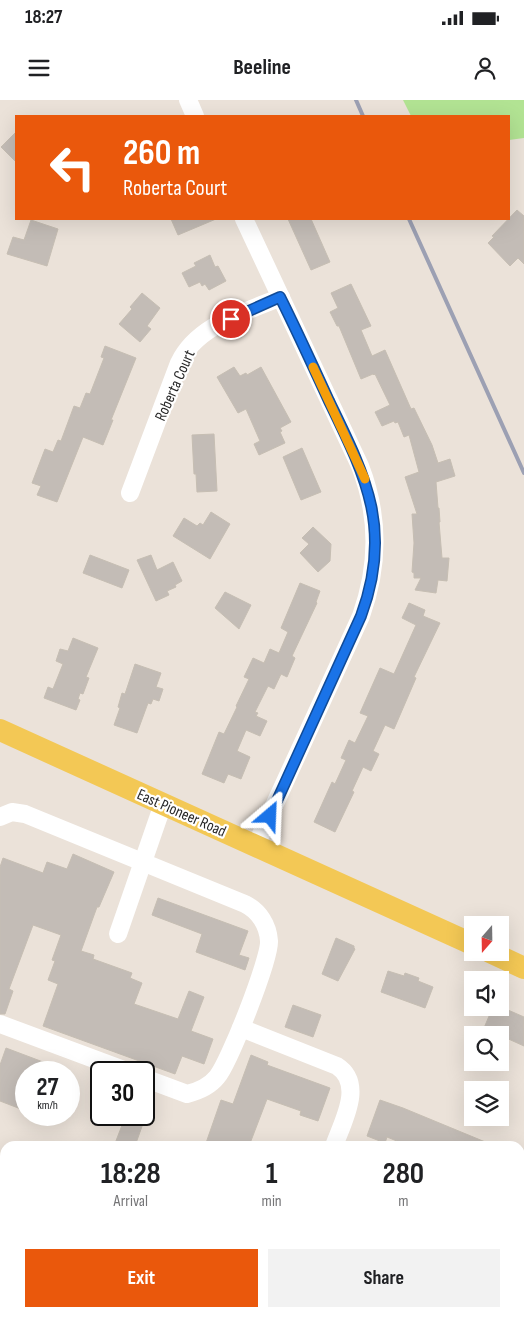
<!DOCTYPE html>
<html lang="en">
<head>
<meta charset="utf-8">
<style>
  body { margin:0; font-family:"Sofia Sans Condensed",sans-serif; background:#f2f2f2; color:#202124; height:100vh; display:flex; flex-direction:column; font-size:19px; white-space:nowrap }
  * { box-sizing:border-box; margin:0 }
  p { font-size:16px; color:#757577 }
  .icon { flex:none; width:28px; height:28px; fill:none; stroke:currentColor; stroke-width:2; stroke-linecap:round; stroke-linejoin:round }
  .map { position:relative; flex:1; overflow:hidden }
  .side { position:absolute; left:0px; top:1041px; width:525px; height:176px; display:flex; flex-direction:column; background:#fff; border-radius:15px 15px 0 0; box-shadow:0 5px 20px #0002 }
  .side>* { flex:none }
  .hud { position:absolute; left:15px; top:15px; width:495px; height:105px; border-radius:0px; box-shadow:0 5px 20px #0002; background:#ea580c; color:#fff; overflow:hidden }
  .needle { width:32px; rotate:200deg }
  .buttons { position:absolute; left:464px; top:816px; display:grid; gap:10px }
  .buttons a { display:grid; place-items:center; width:45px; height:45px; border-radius:0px; background:#fff; box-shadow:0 5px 20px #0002; font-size:25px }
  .speed { position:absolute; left:15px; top:961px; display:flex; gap:10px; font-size:25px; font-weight:700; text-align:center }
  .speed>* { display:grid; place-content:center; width:65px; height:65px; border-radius:50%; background:#fff; box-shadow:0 5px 20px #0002; line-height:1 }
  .speed small { font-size:12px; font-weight:400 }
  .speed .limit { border:2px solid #111; border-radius:8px; background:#fff; color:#111 }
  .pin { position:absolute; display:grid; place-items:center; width:42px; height:42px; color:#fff; margin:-21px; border:2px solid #fff; border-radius:50%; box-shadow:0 1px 5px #0007 }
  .me { position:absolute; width:55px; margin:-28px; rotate:26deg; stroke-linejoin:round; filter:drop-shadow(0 0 4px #0008) }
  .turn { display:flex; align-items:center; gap:18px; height:105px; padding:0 25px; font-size:22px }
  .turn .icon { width:65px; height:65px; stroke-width:2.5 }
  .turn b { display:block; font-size:35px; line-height:42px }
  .eta { display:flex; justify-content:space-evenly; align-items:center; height:85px; text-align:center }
  .eta b { font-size:30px; font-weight:700; line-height:35px }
  .primary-button { display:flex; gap:10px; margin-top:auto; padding:10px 25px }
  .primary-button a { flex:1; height:58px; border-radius:0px; background:#ea580c; color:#fff; font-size:20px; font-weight:700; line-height:58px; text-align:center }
  .primary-button a+a { background:#f2f2f2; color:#202124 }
  .status { display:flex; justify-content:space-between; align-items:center; height:35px; padding:0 25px; background:#fff; direction:ltr }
  .status svg { height:14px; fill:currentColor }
  header { display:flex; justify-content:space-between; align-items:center; height:65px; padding:0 25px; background:#fff; font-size:22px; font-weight:700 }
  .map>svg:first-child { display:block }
</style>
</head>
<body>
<div class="status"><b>18:27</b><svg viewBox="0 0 49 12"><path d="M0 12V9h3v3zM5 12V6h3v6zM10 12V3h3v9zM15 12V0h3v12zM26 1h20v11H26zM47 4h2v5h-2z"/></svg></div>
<header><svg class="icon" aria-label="menu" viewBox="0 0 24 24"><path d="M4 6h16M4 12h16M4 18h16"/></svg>Beeline<svg class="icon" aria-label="person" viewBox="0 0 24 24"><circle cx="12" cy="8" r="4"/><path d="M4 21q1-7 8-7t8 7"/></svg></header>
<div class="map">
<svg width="524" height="1217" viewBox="0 0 524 1217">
  <rect width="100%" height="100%" fill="#ebe2d9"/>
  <polygon fill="#b2e393" points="403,0 524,0 524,38 509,40 509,16 411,16"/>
  <g fill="#c3bcb6" stroke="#c6beb3">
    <polygon points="16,32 16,62 1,47"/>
    <polygon points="517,110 524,116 524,164 518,158 510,166 488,143 494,137 492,136"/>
    <polygon points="171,119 216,119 178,135"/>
    <polygon points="288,119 311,119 330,162 311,170"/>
    <polygon points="31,120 58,129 47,166 7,154 13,137 24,140"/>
    <polygon points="210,155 215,167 218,166 226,181 209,190 205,184 202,186 200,182 189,187 182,173 196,166 194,163"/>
    <polygon points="351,184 371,226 361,230 372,256 385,250 411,309 414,308 432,345 438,363 450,359 455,376 436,382 438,408 439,408 440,422 439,422 442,458 449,458 447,481 438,480 436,493 415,490 421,478 414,478 414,473 412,472 414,443 412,414 417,414 405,377 419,372 409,335 404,337 398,322 395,323 394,321 382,326 375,312 390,305 375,274 374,275 373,274 361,279 339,226 337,226 330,212 338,208 331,193"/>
    <polygon points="142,193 160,208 147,226 151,229 140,242 119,224 132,209 130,207"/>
    <polygon points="105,246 136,258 111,320 113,320 103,345 83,337 57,402 37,395 41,386 32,383 45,349 53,352 58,340 61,341 74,306 80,308 86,293 90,294 104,258 101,257"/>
    <polygon points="234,267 240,276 246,273 247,275 261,267 291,322 280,328 282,331 280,332 285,343 259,355 254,344 260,341 246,309 238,313 217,277"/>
    <polygon points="214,334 217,391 197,392 196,374 194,374 192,335"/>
    <polygon points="302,348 321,392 301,400 283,357"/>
    <polygon points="211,412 230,424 210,459 173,436 184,418 197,426 200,423 203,425"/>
    <polygon points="313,427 331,444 330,461 318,472 300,453 309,444 302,438"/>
    <polygon points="90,455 129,470 122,488 83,473"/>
    <polygon points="151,455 157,470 173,462 182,481 175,485 176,487 167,491 169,495 156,501 137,460"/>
    <polygon points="300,483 320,491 316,502 317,503 292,556 295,558 287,577 281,574 274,589 268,586 255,612 258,613 256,616 267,621 260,636 246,630 237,651 250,657 241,679 228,674 224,683 202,674 219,632 224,634 237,607 236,606 249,579 244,577 253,558 264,563 270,549 279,553 288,532 281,528"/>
    <polygon points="225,492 251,505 239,529 215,508"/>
    <polygon points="409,503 425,510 423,516 440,523 414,577 416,578 394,629 385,625 373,651 379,654 371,671 363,667 352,691 354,692 335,732 314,722 332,682 335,684 346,660 341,658 349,640 355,643 368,616 360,613 380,568 394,574 416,525 402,518"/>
    <polygon points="73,538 98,548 86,577 89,578 83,594 80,593 78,599 80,600 76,610 44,598 48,587 53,589 63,564 56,561 60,549 68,551"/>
    <polygon points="135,564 161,573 156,587 163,589 159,601 153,599 151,604 148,603 137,633 114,625 120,608 118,607 122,593 125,594"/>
    <polygon points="73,754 114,772 99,807 97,807 81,851 94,855 93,859 132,873 130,878 142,883 134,904 178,919 189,891 204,897 191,931 213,939 204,964 182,956 175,974 43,926 58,884 48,880 55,861 52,860 61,835 33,825 9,889 13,891 5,914 0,914 0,767 3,758 43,773 47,762 67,769"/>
    <polygon points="158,798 248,831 239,855 249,858 245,870 196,852 202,834 152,815"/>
    <polygon points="336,838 354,846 354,848 355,849 338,881 322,874"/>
    <polygon points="388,871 404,876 405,873 419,878 418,881 433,887 425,908 381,892"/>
    <polygon points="293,905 321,915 313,937 285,927"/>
    <polygon points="492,909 505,915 508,910 524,917 524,946 484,928"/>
    <polygon points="6,948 67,971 66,972 26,972 26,1011 0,1001 0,965"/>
    <polygon points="251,955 268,962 267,965 330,988 318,1021 300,1015 301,1011 267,999 249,1046 214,1046 206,1043 221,1000 233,1004"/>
    <polygon points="380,1000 403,1008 495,1046 409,1046 387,1037 385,1043 367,1036"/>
    <polygon points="126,1015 146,1015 135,1046 114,1046"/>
  </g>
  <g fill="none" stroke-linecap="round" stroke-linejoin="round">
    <g stroke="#fff" stroke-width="18">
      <polyline points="188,0 195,16"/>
      <path d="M244 119 360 366C379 415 379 466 361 516L256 745"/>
      <path d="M130 393 179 263C197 225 244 213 281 197"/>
      <path d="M0 717 12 712 25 714 245 804C259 811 268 825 269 841 270 859 229 963 217 977 209 987 199 991 187 994L144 978"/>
      <polyline points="118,834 163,704"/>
      <polyline points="0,924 129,972"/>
      <path d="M241 928 337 966C365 984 342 1023 334 1046"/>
      <polyline points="272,1217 273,1212"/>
      <polyline points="454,1217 456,1212"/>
    </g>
    <g stroke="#f3c855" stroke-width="22">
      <polyline points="0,630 472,844"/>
      <polyline points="490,852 524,868"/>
    </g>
    <g stroke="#9ca0b3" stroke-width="4">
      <polyline points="356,0 363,16"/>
      <polyline points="409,119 524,373"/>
    </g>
  </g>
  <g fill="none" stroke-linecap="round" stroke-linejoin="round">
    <defs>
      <path id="route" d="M231 219 280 197C297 231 313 266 329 301 366 377 393 430 361 516L270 716"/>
    </defs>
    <use href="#route" stroke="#114b97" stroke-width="12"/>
    <use href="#route" stroke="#1a73e8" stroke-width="9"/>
    <polyline stroke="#f59e0b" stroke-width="9" points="313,267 365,379"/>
  </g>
  <g text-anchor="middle" stroke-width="4.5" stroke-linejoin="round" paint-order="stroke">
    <g font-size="16" fill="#282828" stroke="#fff">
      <text transform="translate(174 285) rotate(-66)" y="6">Roberta Court</text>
      <text transform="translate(182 712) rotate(24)" y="6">East Pioneer Road</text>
    </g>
  </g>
</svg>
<div class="buttons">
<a><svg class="needle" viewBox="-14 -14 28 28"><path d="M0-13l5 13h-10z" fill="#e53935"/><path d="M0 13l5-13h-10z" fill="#757577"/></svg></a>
<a><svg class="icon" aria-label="sound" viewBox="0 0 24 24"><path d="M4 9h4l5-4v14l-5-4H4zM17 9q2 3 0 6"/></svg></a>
<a><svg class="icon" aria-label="search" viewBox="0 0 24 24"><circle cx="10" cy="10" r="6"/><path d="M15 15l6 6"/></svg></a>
<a><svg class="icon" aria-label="layers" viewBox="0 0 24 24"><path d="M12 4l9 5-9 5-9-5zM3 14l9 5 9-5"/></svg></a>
</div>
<div class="speed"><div>27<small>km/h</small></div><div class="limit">30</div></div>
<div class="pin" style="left:231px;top:219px;background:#d93025"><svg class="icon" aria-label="arrive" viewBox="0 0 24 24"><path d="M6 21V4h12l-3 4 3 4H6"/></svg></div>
<svg class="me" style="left:270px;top:716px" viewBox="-20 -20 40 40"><path d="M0-17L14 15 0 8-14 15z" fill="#1a73e8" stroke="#fff" stroke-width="4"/></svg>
<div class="hud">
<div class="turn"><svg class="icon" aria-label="left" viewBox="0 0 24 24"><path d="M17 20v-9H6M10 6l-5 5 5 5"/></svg><div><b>260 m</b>Roberta Court</div></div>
</div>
<section class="side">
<div class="eta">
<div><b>18:28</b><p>Arrival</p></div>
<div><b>1</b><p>min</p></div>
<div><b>280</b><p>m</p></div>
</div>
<div class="primary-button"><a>Exit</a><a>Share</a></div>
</section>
</div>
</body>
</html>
